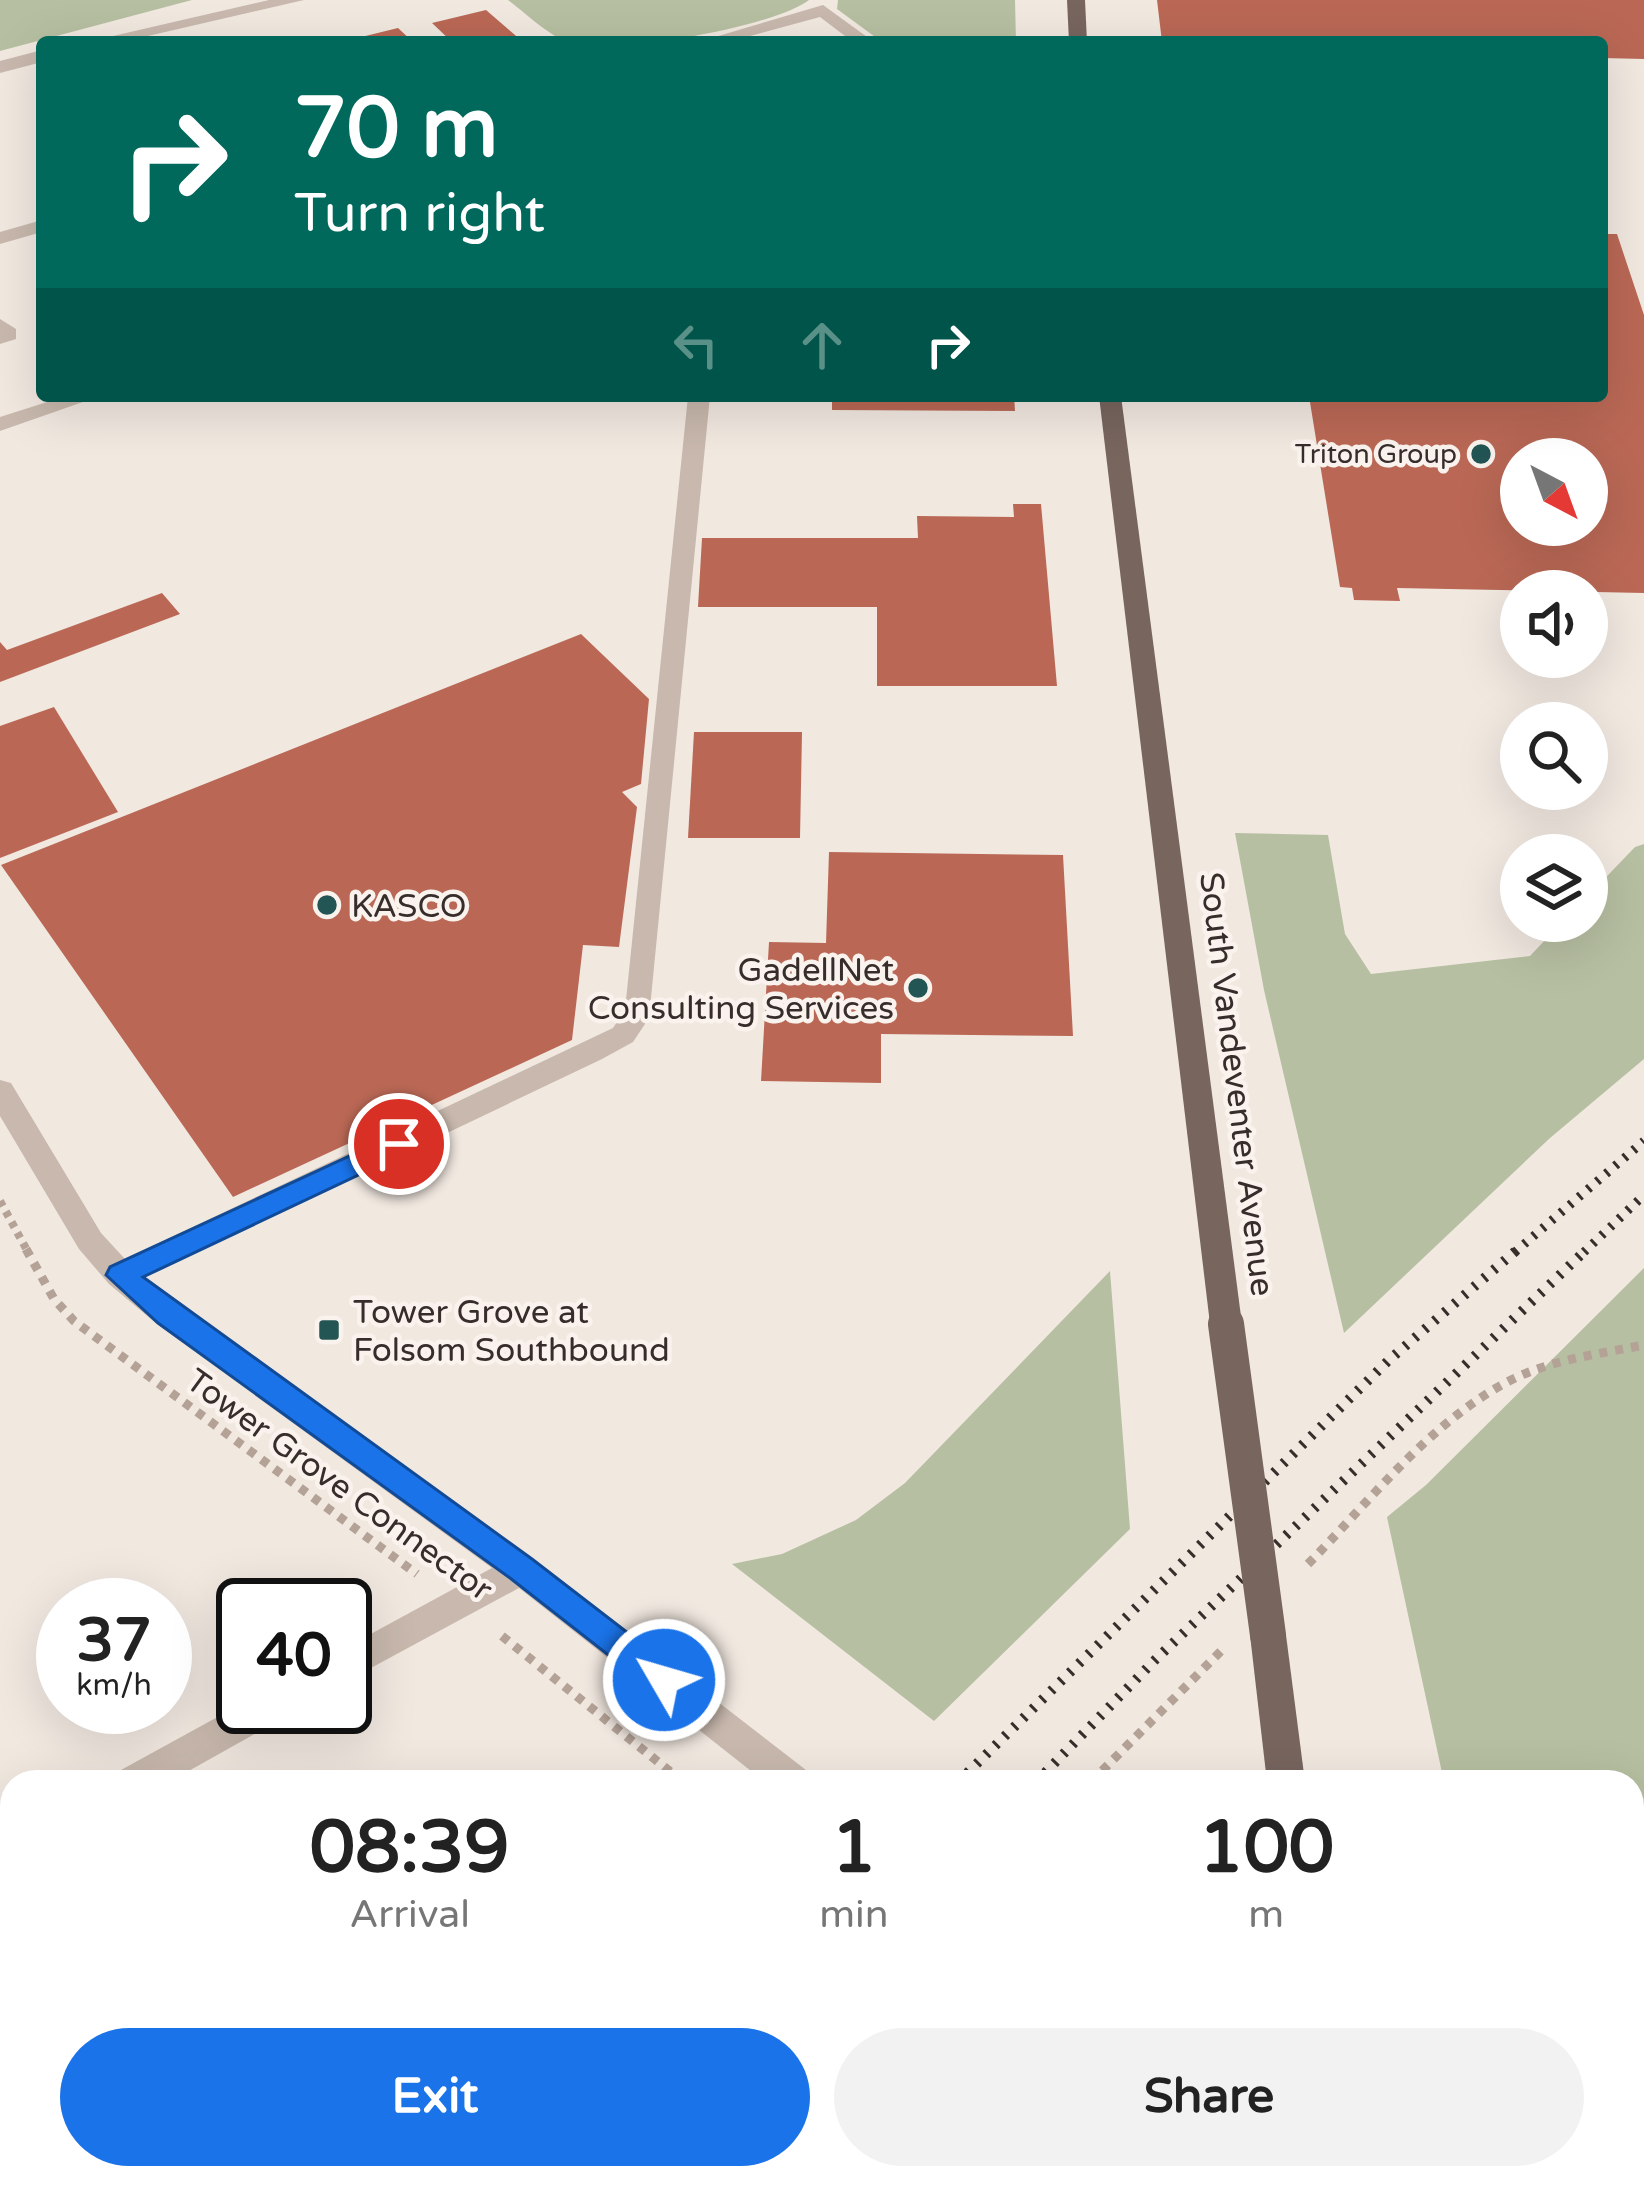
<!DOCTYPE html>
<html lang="en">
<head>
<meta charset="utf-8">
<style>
  body { margin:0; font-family:"Varela Round",sans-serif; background:#f2f2f2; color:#222; height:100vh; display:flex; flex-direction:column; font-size:45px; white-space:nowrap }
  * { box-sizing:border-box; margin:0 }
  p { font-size:39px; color:#767676 }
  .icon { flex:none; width:66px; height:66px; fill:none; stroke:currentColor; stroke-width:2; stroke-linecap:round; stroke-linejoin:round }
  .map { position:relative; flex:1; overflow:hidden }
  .sheet { position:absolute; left:0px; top:1770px; width:1644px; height:420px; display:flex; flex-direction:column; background:#fff; border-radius:36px 36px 0 0; box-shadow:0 12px 48px #0002 }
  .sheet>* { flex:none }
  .guide { position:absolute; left:36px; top:36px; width:1572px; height:366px; border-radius:12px; box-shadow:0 12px 48px #0002; background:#00695c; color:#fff; overflow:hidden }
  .needle { width:78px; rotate:139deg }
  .tools { position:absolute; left:1500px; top:438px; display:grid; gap:24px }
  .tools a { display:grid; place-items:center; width:108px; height:108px; border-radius:50%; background:#fff; box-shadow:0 12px 48px #0002; font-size:60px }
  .speed { position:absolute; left:36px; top:1578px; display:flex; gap:24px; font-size:60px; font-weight:700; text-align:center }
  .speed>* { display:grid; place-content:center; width:156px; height:156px; border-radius:50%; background:#fff; box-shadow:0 12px 48px #0002; line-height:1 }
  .speed small { font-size:30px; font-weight:400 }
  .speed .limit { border:6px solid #111; border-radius:18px; background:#fff; color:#111 }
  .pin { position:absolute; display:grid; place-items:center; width:102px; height:102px; color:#fff; margin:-51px; border:6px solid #fff; border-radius:50%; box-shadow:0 3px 12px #0007 }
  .me { position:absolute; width:132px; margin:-66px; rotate:308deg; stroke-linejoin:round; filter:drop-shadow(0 0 9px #0008) }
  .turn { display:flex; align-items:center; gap:42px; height:252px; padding:0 60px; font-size:54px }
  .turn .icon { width:156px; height:156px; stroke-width:2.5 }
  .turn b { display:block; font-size:84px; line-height:102px }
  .lanes { display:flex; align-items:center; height:114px; padding:0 60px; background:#0003; justify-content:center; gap:60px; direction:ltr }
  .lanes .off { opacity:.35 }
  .eta { display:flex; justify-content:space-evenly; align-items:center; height:204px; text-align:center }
  .eta b { font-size:72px; font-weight:700; line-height:84px }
  .cta { display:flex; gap:24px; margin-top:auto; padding:24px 60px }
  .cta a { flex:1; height:138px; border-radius:72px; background:#1a73e8; color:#fff; font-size:48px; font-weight:700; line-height:138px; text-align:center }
  .cta a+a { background:#f2f2f2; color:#222 }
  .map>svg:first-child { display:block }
</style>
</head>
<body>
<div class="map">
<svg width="1644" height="2190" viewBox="0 0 1644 2190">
  <rect width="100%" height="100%" fill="#f1e8e0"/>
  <g fill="#b7bfa2">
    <polygon points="0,0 192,0 0,51"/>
    <path d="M508 0H809C775 27 600 59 562 40 543 30 525 13 508 0Z"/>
    <polygon points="838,0 1015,0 1016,42 882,42 837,9"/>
    <polygon points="1235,833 1328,835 1345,934 1371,974 1530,956 1563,921 1587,921 1587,897 1635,847 1644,844 1644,1059 1550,1138 1344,1333 1264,990"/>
    <polygon points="1644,1268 1644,2190 1595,2190 1580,2178 1632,2178 1632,1782 1444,1782 1387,1517 1426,1485"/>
    <polygon points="1110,1271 1130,1529 934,1721 732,1564 782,1554 856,1520 905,1483"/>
  </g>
  <g fill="#ba6855" fill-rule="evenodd">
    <polygon points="1157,0 1644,0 1644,59 1602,58 1602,42 1162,42"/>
    <polygon points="486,10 523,42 452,42 432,23"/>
    <polygon points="398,28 413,42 349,42 349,40"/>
    <path d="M1602 225 1606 234H1617L1644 315V593L1397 588 1400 601 1354 600 1352 588 1340 587 1309 396H1602ZM1521 459H1587V525H1521Z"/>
    <polygon points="832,396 1014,396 1015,411 832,410"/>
    <polygon points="1013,504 1041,504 1057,686 877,686 877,607 698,607 702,538 918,538 917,516 1014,517"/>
    <polygon points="162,593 180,614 0,682 0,642 7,650"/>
    <polygon points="581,634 649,699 641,784 622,792 637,807 619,947 583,945 572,1040 233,1197 1,865"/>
    <polygon points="54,707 118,812 0,858 0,726"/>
    <polygon points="694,732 802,732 800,838 688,838"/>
    <polygon points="829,852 1063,855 1073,1036 881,1034 881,1083 761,1081 769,942 826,943"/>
  </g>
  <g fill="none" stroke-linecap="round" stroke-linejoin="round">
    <polyline stroke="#b4a297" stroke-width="8" stroke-dasharray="6 6" stroke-linecap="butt" points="0,1201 28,1252"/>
    <g stroke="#b4a297" stroke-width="9" stroke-dasharray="8 8" stroke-linecap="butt">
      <polyline points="26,1249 54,1299 74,1321 417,1574"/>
      <path d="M1308 1564C1369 1502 1430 1422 1509 1381 1550 1360 1598 1354 1644 1345"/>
      <polyline points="502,1636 683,1782"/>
      <polyline points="1091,1782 1221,1651"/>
      <polyline points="1091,2178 1097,2190"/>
      <polyline points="708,2190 716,2178"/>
    </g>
    <g fill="#c8b8ad" fill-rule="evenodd">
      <polygon points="269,0 304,0 122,42 87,42"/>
      <polygon points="823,5 874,42 853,42 820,17 728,42 698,42"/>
      <polygon points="42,50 42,62 0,73 0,61"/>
      <polygon points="42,220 42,232 0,244 0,232"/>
      <polygon points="0,319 16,329 16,339 0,344"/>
      <polygon points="66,396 100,396 0,431 0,417"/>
      <polygon points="688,396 710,396 649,1018 633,1042 602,1059 145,1277 533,1559 806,1770 812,1782 765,1782 519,1588 345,1682 345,1648 492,1568 157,1324 109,1284 79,1249 0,1116 0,1080 11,1083 101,1233 125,1259 613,1028 625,1010"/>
      <polygon points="243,1703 243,1707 288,1707 283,1718 169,1782 115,1782 121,1770"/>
      <polygon points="12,1832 12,1869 0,1874 0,1836"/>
      <polygon points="12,2026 12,2067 0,2072 0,2030"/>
      <polygon points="122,2178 170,2178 165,2190 117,2190"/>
    </g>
    <g fill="#77655e" fill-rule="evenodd">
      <polygon points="1067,0 1085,0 1087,42 1069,42"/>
      <polygon points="1099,396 1121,396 1242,1324 1237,1333 1226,1337 1215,1333 1210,1324"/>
      <polygon points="1268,1620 1281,1624 1286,1635 1305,1782 1267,1782 1250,1635 1255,1624"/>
      <polygon points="1307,2178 1349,2178 1350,2190 1308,2190"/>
    </g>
    <g stroke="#372e2b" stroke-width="9" stroke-dasharray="3 9" stroke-linecap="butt">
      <polyline points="1515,1252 1644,1141"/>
      <polyline points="1584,1252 1644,1195"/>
    </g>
    <g stroke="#372e2b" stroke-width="10" stroke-dasharray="3 10" stroke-linecap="butt">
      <polyline points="958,1782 1389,1360 1518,1249"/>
      <polyline points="1036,1782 1154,1661 1587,1249"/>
      <polyline points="554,2190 566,2178"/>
      <polyline points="642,2190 653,2178"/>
    </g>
    <polyline stroke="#77655e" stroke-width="36" points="1226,1324 1268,1635"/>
  </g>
  <polygon fill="#1a73e8" stroke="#114b97" stroke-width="3" points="399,1133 409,1136 413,1144 409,1151 143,1277 532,1559 676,1670 681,1680 676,1690 664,1694 653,1690 510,1578 158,1323 106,1275 110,1267"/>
  <g fill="#245555" stroke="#f9f2ed" stroke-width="4.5">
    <circle cx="1481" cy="454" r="12"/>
    <circle cx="327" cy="905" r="12"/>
    <circle cx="918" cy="988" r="12"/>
    <rect x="317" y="1318" width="24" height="24" rx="6"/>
  </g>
  <g text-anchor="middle" stroke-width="9" stroke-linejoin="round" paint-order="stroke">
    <g font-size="27" fill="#372e2b" stroke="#f9f2ed" text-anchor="end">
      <text x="1457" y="463">Triton Group</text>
    </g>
    <g font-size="33" fill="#372e2b" stroke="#f9f2ed" text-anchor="start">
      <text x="351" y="917">KASCO</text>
      <text x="894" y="981" text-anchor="end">GadellNet<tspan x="894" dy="38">Consulting Services</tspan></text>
      <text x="353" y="1323">Tower Grove at<tspan x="353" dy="38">Folsom Southbound</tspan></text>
    </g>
    <g font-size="33" fill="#372e2b" stroke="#f9f2ed">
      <text transform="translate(1238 1084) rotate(83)" y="12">South Vandeventer Avenue</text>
      <text transform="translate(340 1484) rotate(36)" y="12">Tower Grove Connector</text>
    </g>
  </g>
</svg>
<div class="tools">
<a><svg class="needle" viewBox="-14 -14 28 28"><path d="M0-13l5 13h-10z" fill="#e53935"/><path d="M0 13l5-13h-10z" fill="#767676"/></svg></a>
<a><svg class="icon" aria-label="sound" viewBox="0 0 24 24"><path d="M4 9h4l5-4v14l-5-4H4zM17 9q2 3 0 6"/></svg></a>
<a><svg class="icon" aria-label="search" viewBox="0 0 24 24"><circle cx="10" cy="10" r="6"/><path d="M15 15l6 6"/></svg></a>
<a><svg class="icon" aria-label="layers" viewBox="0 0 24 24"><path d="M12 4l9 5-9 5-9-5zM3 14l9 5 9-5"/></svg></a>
</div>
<div class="speed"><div>37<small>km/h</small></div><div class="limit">40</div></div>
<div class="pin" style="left:399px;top:1144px;background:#d93025"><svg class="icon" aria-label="arrive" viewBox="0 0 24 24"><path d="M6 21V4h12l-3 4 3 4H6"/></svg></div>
<svg class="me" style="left:664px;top:1680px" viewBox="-20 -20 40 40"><circle r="17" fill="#1a73e8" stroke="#fff" stroke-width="3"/><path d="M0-11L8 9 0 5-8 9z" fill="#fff"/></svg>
<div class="guide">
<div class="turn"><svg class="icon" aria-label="right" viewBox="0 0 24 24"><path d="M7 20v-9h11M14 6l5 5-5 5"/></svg><div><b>70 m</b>Turn right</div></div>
<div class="lanes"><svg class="icon off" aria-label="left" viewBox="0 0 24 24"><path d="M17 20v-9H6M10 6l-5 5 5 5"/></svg><svg class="icon off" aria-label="ahead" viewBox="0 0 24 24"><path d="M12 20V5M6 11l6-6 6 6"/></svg><svg class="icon" aria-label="right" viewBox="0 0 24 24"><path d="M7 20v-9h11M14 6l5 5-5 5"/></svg></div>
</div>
<section class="sheet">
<div class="eta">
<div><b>08:39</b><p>Arrival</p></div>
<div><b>1</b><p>min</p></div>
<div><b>100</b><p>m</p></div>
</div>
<div class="cta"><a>Exit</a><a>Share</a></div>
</section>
</div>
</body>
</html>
